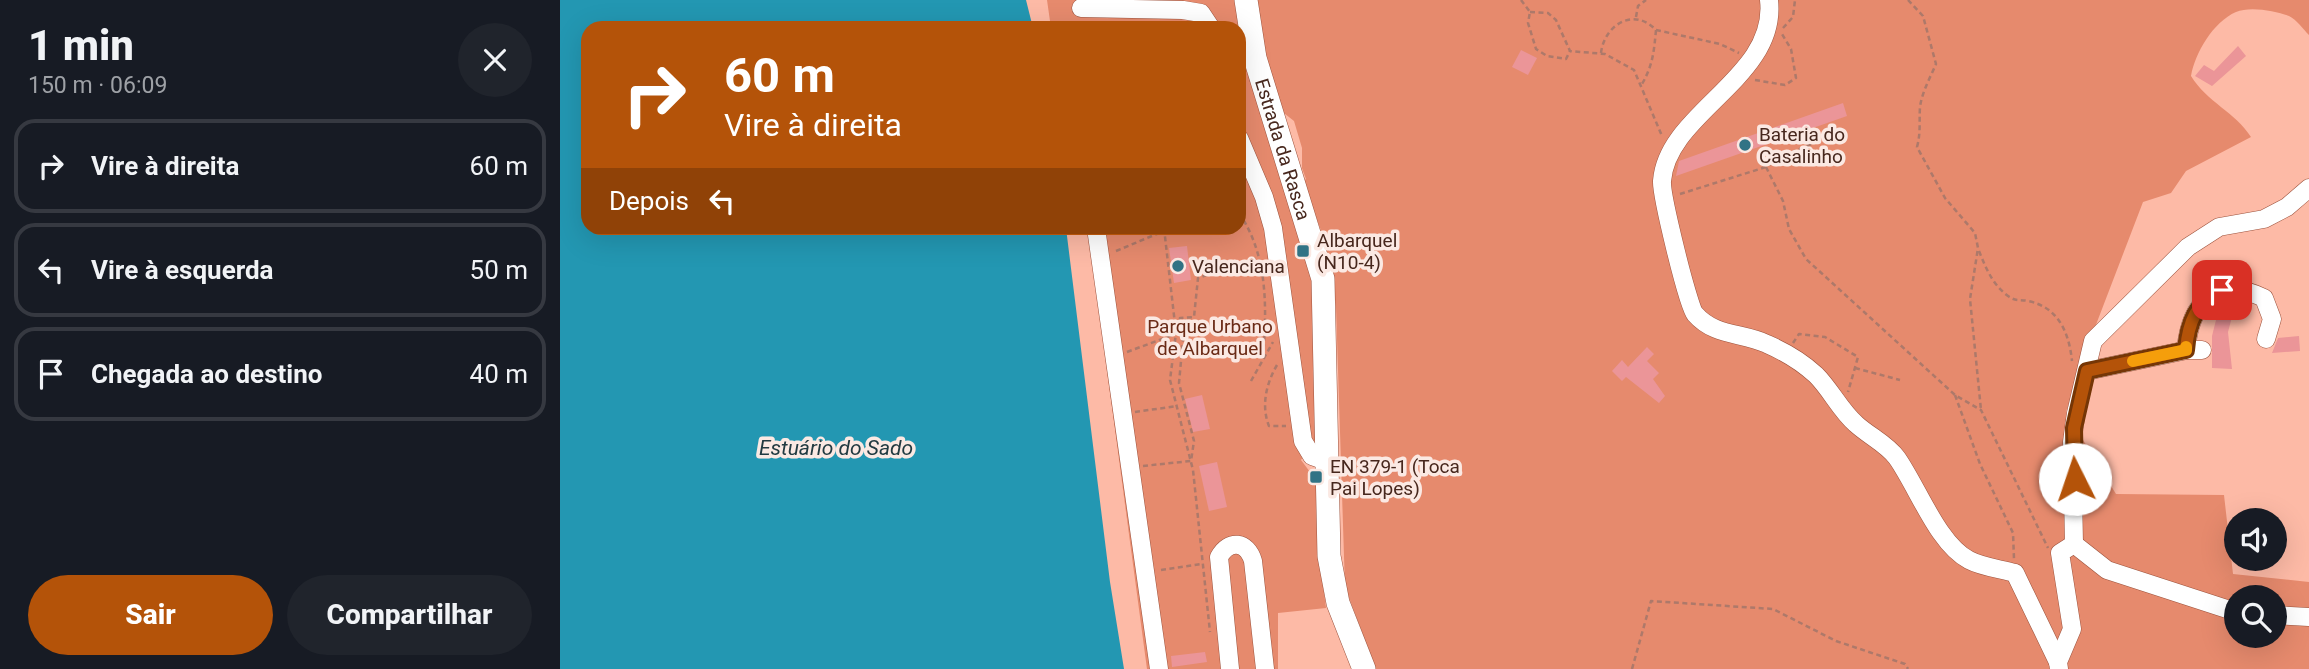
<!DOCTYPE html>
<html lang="pt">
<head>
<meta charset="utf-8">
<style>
  body { margin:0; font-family:Roboto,sans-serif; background:#20242c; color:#f1f3f6; height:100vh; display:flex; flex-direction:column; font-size:26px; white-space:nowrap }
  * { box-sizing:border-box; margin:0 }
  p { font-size:23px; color:#9ea1a6 }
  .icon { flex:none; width:38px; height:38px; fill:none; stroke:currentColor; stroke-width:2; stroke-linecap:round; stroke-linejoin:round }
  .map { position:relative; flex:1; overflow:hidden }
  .details { display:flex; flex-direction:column; background:#171b24; width:560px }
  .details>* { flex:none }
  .top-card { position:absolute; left:21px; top:21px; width:665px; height:214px; border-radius:21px; box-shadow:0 7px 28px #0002; background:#b45309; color:#fff; overflow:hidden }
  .tools { position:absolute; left:1664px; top:508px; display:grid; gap:14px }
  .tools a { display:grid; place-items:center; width:63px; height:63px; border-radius:50%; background:#171b24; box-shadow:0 7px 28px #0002; font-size:35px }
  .pin { position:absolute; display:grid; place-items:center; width:60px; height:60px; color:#fff; margin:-30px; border-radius:14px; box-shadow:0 4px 10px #0006 }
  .me { position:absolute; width:77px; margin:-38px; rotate:356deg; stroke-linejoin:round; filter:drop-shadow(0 0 5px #0008) }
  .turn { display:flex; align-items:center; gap:24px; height:147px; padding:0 28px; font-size:32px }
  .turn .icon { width:91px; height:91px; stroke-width:2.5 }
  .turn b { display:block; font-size:49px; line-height:60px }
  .then { display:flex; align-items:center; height:66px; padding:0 28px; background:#0003; gap:14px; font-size:26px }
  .round { display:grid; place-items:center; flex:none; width:74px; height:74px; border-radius:37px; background:#20242c }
  .summary { display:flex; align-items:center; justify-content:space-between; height:119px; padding:0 28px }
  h1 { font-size:42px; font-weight:800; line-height:52px }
  .action { display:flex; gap:14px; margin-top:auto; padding:14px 28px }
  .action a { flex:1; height:80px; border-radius:42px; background:#b45309; color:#fff; font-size:28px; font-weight:800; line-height:80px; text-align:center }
  .action a+a { background:#20242c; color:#f1f3f6 }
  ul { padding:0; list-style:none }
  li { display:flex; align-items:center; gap:21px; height:94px; margin:0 14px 10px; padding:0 14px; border:4px solid #363941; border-radius:21px }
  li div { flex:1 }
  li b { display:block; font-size:26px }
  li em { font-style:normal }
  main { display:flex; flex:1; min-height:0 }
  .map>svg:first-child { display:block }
</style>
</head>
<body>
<main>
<section class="details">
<div class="summary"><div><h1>1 min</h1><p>150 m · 06:09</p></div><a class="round"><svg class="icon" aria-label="close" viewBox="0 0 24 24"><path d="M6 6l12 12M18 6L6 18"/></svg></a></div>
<ul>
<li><svg class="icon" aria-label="right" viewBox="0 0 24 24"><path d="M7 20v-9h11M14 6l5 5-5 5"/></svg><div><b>Vire à direita</b></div><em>60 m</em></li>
<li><svg class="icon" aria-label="left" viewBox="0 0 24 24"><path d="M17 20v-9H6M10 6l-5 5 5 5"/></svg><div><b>Vire à esquerda</b></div><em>50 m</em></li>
<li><svg class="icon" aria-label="arrive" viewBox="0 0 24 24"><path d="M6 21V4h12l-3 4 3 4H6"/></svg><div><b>Chegada ao destino</b></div><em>40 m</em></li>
</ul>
<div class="action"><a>Sair</a><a>Compartilhar</a></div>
</section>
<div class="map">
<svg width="1749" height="669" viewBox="0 0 1749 669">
  <rect width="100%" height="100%" fill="#fdbaa6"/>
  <g fill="#e68a6d" fill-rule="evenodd">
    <path d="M487 0H678L734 203C735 226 737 245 752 263L757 437 741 460 756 480 758 544 766 608 718 613V669H587L528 228H679V28H491Z"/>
    <path d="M694 0H1749V35C1743 29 1737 20 1729 16 1716 11 1690 6 1676 12 1653 22 1635 53 1631 76 1647 102 1675 112 1691 137L1626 171 1611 193 1583 202 1524 356 1506 412 1556 494 1664 495 1673 574 1749 582V669H816L785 587 776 307 771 269 763 236 743 181 746 179 742 168V148L734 121 720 110 694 15ZM1676 597H1715V635H1676Z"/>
  </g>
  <polygon fill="#2397b2" points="0,0 466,0 473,28 28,28 28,228 506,228 550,582 564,669 0,669"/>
  <g fill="#eb9598">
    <polygon points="1678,46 1686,56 1652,86 1635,76 1644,65 1654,71"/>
    <polygon points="961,50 977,58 968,75 952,67"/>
    <polygon points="1283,103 1287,116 1116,176 1119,161"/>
    <polygon points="627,246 631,280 614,283 609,248"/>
    <polygon points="1676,302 1668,332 1672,369 1652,368 1652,336 1660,304"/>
    <polygon points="1739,336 1740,351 1712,353 1718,338"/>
    <polygon points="1087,347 1094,354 1087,361 1099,373 1093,379 1105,396 1099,403 1066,377 1062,381 1052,371 1062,360 1068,367"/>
    <polygon points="642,395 650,429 633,432 625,399"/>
    <polygon points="657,462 667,507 649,511 639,466"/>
    <polygon points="645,652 647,662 612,667 611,656"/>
  </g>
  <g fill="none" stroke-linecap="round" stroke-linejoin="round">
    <defs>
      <g id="minor">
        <path d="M1209 0C1218 78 1107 112 1102 181 1101 195 1128 306 1135 314 1155 337 1182 332 1207 344 1223 351 1243 363 1256 375 1271 390 1280 410 1296 424 1309 436 1327 444 1337 458 1358 488 1378 544 1409 560 1422 567 1441 569 1455 573L1498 662"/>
        <polyline points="521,8 623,10 641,13 651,28"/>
        <polyline points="679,138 704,197 713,228 743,441 752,456 766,461"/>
        <polyline points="536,228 599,669"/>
        <path d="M1626 350C1630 303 1656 275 1704 298L1712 319 1706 339"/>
        <polyline points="1527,371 1627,350 1642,350"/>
        <polyline points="1514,544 1547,570 1676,612"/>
        <polyline points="1715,615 1749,617"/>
        <path d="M670 669 659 557C669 539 687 541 693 561L705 669"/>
        <polyline points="1499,669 1498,662 1512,629 1500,553 1514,544 1512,442 1516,413 1533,341 1628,247 1659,227 1704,219 1727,207 1749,188"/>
      </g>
      <g id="major">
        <path id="s1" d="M686 0 695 58 763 279 769 556 778 603 804 669"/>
      </g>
    </defs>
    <use href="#minor" stroke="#9c523c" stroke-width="19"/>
    <use href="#major" stroke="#9c523c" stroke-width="24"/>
    <g stroke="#ad796a" stroke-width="2.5" stroke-dasharray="5 3.5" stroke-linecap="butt">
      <polyline points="961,0 970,12 968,23 976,49 987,56 1006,59 1010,51"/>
      <path d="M1348 0 1363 16 1376 64C1370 78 1362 92 1360 107 1359 122 1361 132 1357 147L1385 198 1415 233 1418 248 1410 299 1421 410"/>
      <polyline points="970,12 988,13 996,20 1010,51 1045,54 1074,70 1102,136"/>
      <polyline points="1076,17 1078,6 1086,0"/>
      <polyline points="1223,28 1233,17 1235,0"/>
      <polyline points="1096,30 1160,44 1179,53"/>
      <path d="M1041 53C1044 26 1073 6 1096 30 1094 51 1093 65 1082 84"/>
      <polyline points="1195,80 1225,85 1236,78 1231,49 1222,34"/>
      <polyline points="1206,167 1223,201 1229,229 1246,259 1395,395 1421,410 1488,548"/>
      <polyline points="1120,194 1206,167 1223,156 1278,133"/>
      <path d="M679 213C708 255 707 308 703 357"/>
      <polyline points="604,228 616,333 610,380 633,470 650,632"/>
      <polyline points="556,251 604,231"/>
      <path d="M1419 251C1426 268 1432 284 1448 296 1456 302 1460 299 1468 301 1498 307 1509 332 1512 361"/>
      <polyline points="1233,343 1239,334 1265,337 1298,357 1288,392"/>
      <polyline points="567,352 618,333 620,318 634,317 638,278 697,258"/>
      <path d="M717 365C706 384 701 406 709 426H726"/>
      <polyline points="1295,368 1340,380"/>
      <polyline points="691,381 713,342"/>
      <polyline points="1395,395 1420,464 1453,533 1454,559"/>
      <polyline points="575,412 617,406"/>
      <polyline points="583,466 631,461 634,441 619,383 625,318"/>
      <polyline points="601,570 642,564"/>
      <polyline points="1072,669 1091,601 1213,609 1276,641 1345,664 1348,669"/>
    </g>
    <use href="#minor" stroke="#fff" stroke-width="18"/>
    <use href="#major" stroke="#fff" stroke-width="23"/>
  </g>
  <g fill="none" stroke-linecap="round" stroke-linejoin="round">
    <defs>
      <path id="route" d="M1515 479 1514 428 1527 371 1626 350C1628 324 1636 301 1662 290"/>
    </defs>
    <use href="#route" stroke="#753606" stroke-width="18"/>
    <use href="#route" stroke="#b45309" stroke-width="12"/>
    <polyline stroke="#f59e0b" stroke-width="12" points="1573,361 1626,350 1626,347"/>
  </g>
  <g fill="#317385" stroke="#fbe9e3" stroke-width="2.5">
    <circle cx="1185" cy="145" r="7"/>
    <rect x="736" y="244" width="14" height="14" rx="3.5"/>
    <circle cx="618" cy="266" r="7"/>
    <rect x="749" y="470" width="14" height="14" rx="3.5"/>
  </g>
  <g text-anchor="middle" stroke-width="7" stroke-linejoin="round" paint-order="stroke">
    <g font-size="19" fill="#47271d" stroke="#fbe9e3" text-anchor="start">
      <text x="1199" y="141">Bateria do<tspan x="1199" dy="22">Casalinho</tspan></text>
      <text x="757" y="247">Albarquel<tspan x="757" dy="22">(N10-4)</tspan></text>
      <text x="632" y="273">Valenciana</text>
      <text x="770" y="473">EN 379-1 (Toca<tspan x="770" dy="22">Pai Lopes)</tspan></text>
    </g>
    <g font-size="19" fill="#47271d" stroke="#fbe9e3">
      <text dy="7" stroke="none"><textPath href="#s1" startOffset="154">Estrada da Rasca</textPath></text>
    </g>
    <g font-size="19" fill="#6a2a16" stroke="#fbe9e3">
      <text x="650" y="333">Parque Urbano<tspan x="650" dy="22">de Albarquel</tspan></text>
    </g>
    <g font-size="21" font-style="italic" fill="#223a41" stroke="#fbe9e3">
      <text x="276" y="455">Estuário do Sado</text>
    </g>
  </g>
</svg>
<div class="tools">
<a><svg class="icon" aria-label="sound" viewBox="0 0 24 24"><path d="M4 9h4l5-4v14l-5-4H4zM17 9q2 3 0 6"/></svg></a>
<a><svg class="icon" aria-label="search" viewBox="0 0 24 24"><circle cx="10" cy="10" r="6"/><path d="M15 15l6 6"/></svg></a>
</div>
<div class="pin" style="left:1662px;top:290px;background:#d93025"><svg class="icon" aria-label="arrive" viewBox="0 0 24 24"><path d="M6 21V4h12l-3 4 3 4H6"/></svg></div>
<svg class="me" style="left:1515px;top:479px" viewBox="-20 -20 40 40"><circle r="19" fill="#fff"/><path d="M0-13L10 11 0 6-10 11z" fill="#b45309"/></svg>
<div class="top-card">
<div class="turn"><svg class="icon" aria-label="right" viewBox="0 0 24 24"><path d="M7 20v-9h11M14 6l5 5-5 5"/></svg><div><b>60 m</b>Vire à direita</div></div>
<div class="then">Depois<svg class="icon" aria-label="left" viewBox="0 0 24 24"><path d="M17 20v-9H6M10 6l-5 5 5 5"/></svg></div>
</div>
</div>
</main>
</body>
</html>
